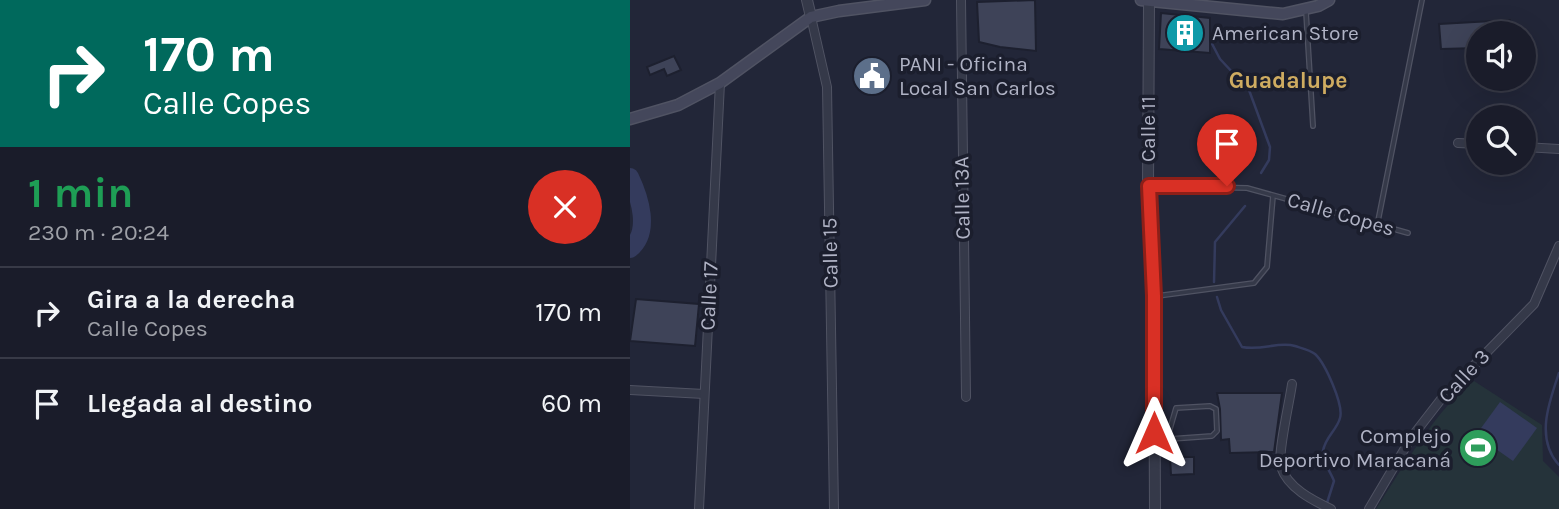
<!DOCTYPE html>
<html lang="es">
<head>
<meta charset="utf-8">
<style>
  body { margin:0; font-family:Karla,sans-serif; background:#232532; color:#f1f3f6; height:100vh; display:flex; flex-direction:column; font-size:26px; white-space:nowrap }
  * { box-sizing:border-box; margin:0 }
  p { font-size:23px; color:#9fa1a8 }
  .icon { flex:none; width:38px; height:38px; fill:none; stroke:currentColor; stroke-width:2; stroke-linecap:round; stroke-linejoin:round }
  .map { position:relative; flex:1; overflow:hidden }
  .sheet { display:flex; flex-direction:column; background:#1a1c2a; width:630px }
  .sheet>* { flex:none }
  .banner { background:#00695c; color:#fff; overflow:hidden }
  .tools { position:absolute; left:836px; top:21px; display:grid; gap:14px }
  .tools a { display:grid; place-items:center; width:70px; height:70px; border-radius:50%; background:#1a1c2a; box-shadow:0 7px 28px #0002,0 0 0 2px #383a47; font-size:35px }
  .pin { position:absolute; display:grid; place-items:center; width:60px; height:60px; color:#fff; margin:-72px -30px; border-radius:50% 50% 50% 0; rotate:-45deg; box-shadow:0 0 7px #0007 }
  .pin .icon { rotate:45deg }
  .me { position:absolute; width:77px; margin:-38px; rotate:0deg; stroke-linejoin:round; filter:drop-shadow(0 0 5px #0008) }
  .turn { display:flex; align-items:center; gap:24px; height:147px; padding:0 28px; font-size:32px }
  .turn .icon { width:91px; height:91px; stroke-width:2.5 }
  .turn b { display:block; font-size:49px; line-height:60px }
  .round { display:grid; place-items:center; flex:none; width:74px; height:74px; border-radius:37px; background:#232532 }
  .head { display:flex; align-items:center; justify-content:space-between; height:119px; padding:0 28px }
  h1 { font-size:42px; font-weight:700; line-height:52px; color:#1e9e55 }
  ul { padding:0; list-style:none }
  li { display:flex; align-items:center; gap:21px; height:91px; padding:0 28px; border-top:2px solid #383a47 }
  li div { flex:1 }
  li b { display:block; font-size:26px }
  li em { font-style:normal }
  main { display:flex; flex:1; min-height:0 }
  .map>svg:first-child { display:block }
</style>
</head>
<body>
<main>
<section class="sheet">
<div class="banner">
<div class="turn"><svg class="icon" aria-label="right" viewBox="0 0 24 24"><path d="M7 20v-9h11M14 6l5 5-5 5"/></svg><div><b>170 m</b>Calle Copes</div></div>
</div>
<div class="head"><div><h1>1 min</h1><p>230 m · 20:24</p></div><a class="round" style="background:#d93025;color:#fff"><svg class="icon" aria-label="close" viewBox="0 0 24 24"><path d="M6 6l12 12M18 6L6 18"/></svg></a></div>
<ul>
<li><svg class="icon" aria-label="right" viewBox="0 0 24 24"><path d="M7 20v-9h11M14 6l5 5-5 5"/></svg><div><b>Gira a la derecha</b><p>Calle Copes</p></div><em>170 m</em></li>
<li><svg class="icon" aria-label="arrive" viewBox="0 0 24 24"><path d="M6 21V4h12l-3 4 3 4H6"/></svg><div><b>Llegada al destino</b></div><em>60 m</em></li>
</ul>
</section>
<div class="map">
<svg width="929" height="509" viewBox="0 0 929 509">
  <rect width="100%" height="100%" fill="#222638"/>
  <path fill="#25333a" d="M844 381 912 425 913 461 929 477V509H746C770 472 809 405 844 381Z"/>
  <polygon fill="#343b5d" points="870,402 907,428 883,461 846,435"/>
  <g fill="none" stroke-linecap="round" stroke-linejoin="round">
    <g stroke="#343b5d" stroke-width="2.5">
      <polyline points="579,38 590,59 619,90 640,147 639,160 631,173"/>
      <polyline points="584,282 585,242 615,206"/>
      <path d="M587 297 591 310 612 347C632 351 649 341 665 346 671 348 680 350 685 354 695 363 714 405 710 418 707 430 695 437 693 451 692 463 700 470 704 481L696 506"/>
      <path d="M929 373C919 402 905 439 929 465"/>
    </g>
    <path stroke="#343b5d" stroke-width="18" d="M0 177C10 198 21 232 0 249"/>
  </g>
  <g fill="#3e4358" stroke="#1d202f" stroke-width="2">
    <polygon points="405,0 406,51 370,47 349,42 347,2"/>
    <polygon points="531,13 580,18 580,53 529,49"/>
    <polygon points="880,20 881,33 849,33 849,48 811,49 809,24"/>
    <polygon points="44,56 51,70 37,76 34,69 20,75 17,67"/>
    <polygon points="6,299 69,304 65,346 0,341"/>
    <polygon points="587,393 652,393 644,452 600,453 599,439 591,440 590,409"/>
    <polygon points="540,457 564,457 564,474 541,475"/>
  </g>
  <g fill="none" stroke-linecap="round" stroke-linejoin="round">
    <defs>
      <g id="service">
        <polyline points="676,12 683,126"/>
        <polyline points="521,186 617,188 778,233"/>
        <polyline points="747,226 792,0"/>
        <polyline points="527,296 624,283 637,267 643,196"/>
        <polyline points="526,440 582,436 587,431 586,409 580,406 546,408 537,439"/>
      </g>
      <g id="minor">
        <polyline points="331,0 336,397"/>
        <polyline points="181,17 197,87 204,509"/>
        <polyline points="828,143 849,144"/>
        <polyline points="894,147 929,149"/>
        <path d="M662 384C660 400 647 455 651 467 658 488 682 500 701 509"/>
        <polyline points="0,390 74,394"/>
        <polyline points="69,509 90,83"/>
        <polyline points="739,509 781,438 812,398 904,304 929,246"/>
      </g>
      <g id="tertiary">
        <polyline points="177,0 181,17"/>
        <polyline points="519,1 518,186 524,296 525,509"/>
      </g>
      <g id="secondary">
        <polyline points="511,0 653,14 688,6 699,0"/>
        <polyline points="0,119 48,105 90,83 181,17 209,11 295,0"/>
      </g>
    </defs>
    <use href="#service" stroke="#505363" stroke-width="6"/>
    <use href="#minor" stroke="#505363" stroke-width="10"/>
    <use href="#tertiary" stroke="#505363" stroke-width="12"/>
    <use href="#secondary" stroke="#505363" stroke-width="13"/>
    <use href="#service" stroke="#353949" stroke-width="3.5"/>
    <use href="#minor" stroke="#353949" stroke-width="8"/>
    <use href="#tertiary" stroke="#353949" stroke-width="10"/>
    <use href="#secondary" stroke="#44475b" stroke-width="10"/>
  </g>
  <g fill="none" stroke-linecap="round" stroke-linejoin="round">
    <defs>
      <polyline id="route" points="524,433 524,296 519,186 597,186"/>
    </defs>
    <use href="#route" stroke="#8d1f18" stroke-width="18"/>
    <use href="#route" stroke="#d93025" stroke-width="12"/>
  </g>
  <defs>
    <symbol id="building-disc" viewBox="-11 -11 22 22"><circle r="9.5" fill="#0f9aa8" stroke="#1b1e2d"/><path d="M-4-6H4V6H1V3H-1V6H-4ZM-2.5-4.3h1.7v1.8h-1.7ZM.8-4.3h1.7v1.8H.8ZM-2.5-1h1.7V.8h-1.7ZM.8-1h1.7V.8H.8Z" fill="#fff"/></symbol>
    <symbol id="civic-disc" viewBox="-11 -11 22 22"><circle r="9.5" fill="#5c6f8a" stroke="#1b1e2d"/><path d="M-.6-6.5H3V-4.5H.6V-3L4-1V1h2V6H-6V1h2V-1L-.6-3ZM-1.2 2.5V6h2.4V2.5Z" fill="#fff"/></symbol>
    <symbol id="stadium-disc" viewBox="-11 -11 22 22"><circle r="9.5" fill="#2e9e5b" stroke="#1b1e2d"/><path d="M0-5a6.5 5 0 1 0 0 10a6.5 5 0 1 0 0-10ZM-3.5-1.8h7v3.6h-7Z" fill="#fff"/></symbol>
  </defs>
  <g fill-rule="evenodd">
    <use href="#building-disc" x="533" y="11" width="44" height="44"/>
    <use href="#civic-disc" x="220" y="54" width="44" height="44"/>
    <use href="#stadium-disc" x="826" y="426" width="44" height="44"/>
  </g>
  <g text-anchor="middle" stroke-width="7" stroke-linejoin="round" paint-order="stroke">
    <g font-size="21" fill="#b0b3c5" stroke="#1b1e2d" text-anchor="start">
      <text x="582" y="40">American Store</text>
      <text x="269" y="71">PANI - Oficina<tspan x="269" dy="24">Local San Carlos</tspan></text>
      <text x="821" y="443" text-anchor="end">Complejo<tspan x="821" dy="24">Deportivo Maracaná</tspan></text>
    </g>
    <g font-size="21" fill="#b0b3c5" stroke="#1b1e2d">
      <text transform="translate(518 129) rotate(-90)" y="7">Calle 11</text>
      <text transform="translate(332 198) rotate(-91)" y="7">Calle 13A</text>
      <text transform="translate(711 214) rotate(16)" y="7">Calle Copes</text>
      <text transform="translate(200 253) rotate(-91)" y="7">Calle 15</text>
      <text transform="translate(79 296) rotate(-87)" y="7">Calle 17</text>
      <text transform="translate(834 376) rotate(-47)" y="7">Calle 3</text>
    </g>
    <g font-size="23" font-weight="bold" fill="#cfac61" stroke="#1b1e2d">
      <text x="658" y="88">Guadalupe</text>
    </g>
  </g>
</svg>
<div class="tools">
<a><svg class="icon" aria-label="sound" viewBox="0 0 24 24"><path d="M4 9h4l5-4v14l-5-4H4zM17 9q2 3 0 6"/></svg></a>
<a><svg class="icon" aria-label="search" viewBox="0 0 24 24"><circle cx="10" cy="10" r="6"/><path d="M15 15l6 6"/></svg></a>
</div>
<div class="pin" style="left:597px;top:186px;background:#d93025"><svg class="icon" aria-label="arrive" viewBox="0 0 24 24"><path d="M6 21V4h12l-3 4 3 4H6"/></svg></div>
<svg class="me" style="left:524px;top:433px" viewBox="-20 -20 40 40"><path d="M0-17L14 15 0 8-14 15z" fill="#d93025" stroke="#fff" stroke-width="4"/></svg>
</div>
</main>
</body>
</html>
